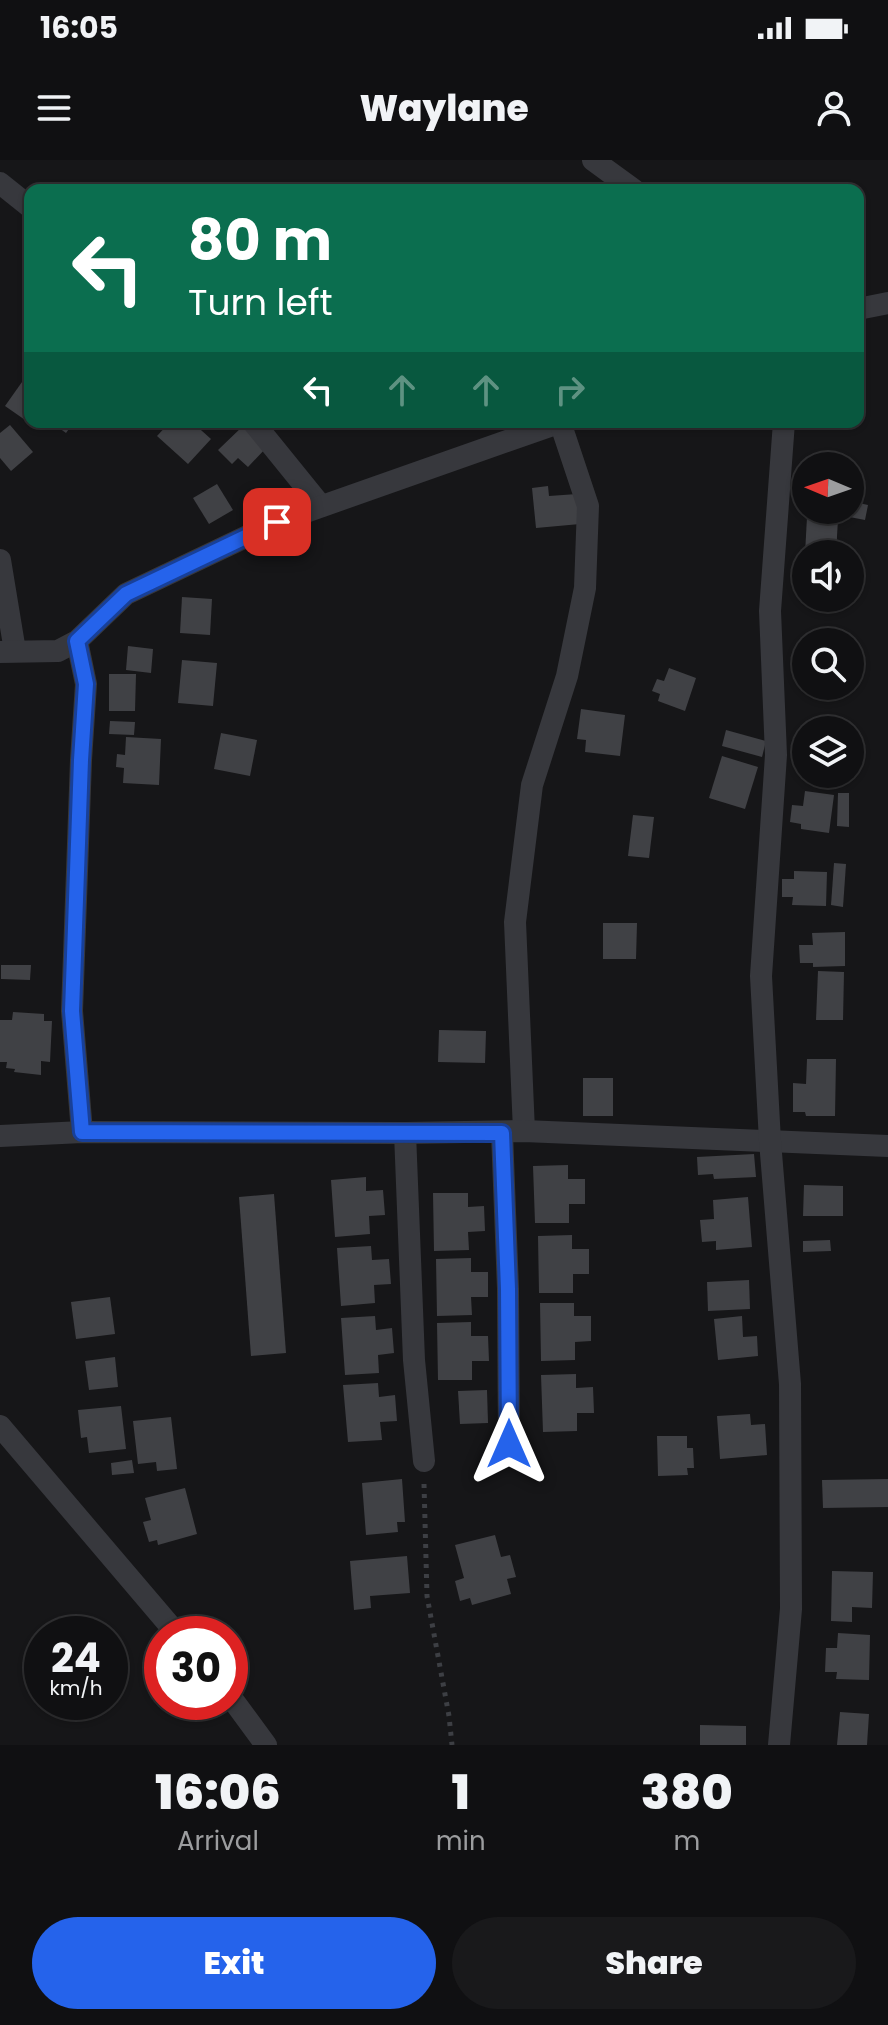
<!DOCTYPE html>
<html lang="en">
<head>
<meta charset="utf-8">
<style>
  body { margin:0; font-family:Poppins,sans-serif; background:#19191b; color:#f1f3f6; height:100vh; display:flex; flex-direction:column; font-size:30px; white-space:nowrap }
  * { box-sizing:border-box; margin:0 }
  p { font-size:26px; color:#9c9d9f }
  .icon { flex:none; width:44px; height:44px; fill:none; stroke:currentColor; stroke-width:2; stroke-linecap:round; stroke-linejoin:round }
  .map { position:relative; height:1585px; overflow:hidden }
  .side { display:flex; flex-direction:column; background:#101012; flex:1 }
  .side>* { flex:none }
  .hud { position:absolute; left:24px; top:24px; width:840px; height:244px; border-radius:16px; box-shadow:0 2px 6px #0004,0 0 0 2px #303032; background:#0b6e4f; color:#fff; overflow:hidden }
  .needle { width:52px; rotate:272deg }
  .tools { position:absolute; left:792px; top:292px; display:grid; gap:16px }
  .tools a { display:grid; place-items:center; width:72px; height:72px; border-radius:50%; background:#101012; box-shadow:0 2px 6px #0004,0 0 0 2px #303032; font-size:40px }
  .speed { position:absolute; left:24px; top:1456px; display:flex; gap:16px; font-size:40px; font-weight:700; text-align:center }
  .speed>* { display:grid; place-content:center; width:104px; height:104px; border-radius:50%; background:#101012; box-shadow:0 2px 6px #0004,0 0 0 2px #303032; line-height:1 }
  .speed small { font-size:20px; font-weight:400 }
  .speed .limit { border:12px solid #d22; background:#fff; color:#111 }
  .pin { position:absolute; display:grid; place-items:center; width:68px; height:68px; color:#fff; margin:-34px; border-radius:16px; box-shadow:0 4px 12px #0006 }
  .me { position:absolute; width:88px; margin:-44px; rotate:0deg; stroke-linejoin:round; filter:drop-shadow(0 0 6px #0008) }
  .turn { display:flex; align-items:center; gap:28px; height:168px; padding:0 32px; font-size:36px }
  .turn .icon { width:104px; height:104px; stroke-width:2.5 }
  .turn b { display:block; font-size:56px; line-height:68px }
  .lanes { display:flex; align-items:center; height:76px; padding:0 32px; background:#0003; justify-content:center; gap:40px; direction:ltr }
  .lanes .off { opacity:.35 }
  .eta { display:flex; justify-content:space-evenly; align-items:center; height:136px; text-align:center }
  .eta b { font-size:48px; font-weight:800; line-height:56px }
  .cta { display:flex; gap:16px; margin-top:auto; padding:16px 32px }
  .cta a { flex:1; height:92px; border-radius:48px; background:#2563eb; color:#fff; font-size:32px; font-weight:800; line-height:92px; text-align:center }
  .cta a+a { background:#19191b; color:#f1f3f6 }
  .status { display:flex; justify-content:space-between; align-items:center; height:56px; padding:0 40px; background:#101012; direction:ltr }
  .status svg { height:22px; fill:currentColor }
  header { display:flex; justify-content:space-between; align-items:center; height:104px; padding:0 32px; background:#101012; font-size:36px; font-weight:800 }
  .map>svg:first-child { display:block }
</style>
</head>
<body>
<div class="status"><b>16:05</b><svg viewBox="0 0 49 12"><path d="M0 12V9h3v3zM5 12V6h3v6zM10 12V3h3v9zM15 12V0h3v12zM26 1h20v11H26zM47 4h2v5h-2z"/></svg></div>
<header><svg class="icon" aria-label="menu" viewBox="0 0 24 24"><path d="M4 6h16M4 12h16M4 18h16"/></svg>Waylane<svg class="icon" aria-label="person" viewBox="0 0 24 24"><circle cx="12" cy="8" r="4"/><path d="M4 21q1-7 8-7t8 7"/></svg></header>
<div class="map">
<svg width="888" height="1585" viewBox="0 0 888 1585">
  <rect width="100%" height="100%" fill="#161618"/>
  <g fill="#404145">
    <polygon points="22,222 30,228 28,262 5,246"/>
    <polygon points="51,262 74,262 66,273"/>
    <polygon points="170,262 192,262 211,279 188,304 157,276"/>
    <polygon points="10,265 33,292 11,311 0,298 0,273"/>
    <polygon points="244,265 266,288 248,307 238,298 232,304 218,290"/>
    <polygon points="217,324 233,350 209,364 193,338"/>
    <polygon points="548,326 549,336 577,334 580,364 536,368 532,328"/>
    <polygon points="850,341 868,345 865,360 834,354 835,350 850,350"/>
    <polygon points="807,357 838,359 836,394 805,394"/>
    <polygon points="182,437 212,439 210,475 180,473"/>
    <polygon points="128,486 153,489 151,513 126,510"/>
    <polygon points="182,500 217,503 213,546 178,543"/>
    <polygon points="669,508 696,518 685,551 658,541 660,534 652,531 657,519 664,521"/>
    <polygon points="109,514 136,514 135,551 109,551"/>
    <polygon points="581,549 625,555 620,596 585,592 586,580 577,579"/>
    <polygon points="110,561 135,562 134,575 109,574"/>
    <polygon points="726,570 766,581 762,597 722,586"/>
    <polygon points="221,573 257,580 250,616 214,609"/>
    <polygon points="126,577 161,579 159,625 123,623 124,608 116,607 117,594 125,595"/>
    <polygon points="722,596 758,607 745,649 709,638"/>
    <polygon points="805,631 834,635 829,673 801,669 801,664 790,662 792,645 803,646"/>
    <polygon points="838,633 849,633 849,667 837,666"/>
    <polygon points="633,655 654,657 649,698 628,696"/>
    <polygon points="834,703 846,704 843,747 831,745"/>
    <polygon points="794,711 827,712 826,746 792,745 793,737 782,737 782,719 794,719"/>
    <polygon points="603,763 637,763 636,799 603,799"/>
    <polygon points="845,772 845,806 813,807 813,803 800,803 799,785 813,785 812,773"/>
    <polygon points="1,805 31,805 30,820 1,819"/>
    <polygon points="818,811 844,812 843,860 816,860"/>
    <polygon points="13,852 44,854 44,861 52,861 50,902 41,901 41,915 14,912 15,909 6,908 7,902 0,902 0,860 12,860"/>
    <polygon points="439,870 486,871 485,903 438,902"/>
    <polygon points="807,899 836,899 835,956 806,956 805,952 793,952 793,923 806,924"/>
    <rect x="583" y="918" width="30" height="38"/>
    <polygon points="754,994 756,1017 714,1019 713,1014 698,1015 697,997"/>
    <polygon points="568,1005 568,1019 585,1019 585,1044 569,1044 569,1063 535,1063 533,1006"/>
    <polygon points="366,1017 366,1031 383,1030 385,1055 369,1056 370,1074 335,1077 331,1020"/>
    <polygon points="804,1025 843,1026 843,1056 803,1056"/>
    <polygon points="433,1033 468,1033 468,1047 484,1046 485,1071 468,1072 469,1090 434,1091"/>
    <polygon points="274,1034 286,1193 251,1196 239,1037"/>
    <polygon points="748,1037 752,1087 716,1090 716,1081 702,1082 700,1060 714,1059 713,1040"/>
    <polygon points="572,1075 572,1089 589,1089 589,1114 573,1114 573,1133 539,1133 538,1076"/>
    <polygon points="830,1080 831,1091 803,1092 803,1081"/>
    <polygon points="371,1086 372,1100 389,1099 391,1124 374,1125 375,1143 341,1146 337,1088"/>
    <polygon points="471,1098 471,1112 488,1112 488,1137 471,1137 472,1155 437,1156 436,1099"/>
    <polygon points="749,1120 750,1149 708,1151 707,1122"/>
    <polygon points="110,1137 115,1174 76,1179 71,1142"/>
    <polygon points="540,1143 574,1143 574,1156 591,1156 591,1181 575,1182 575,1200 541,1201"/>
    <polygon points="375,1156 376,1170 392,1168 394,1193 378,1195 379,1213 345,1215 341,1158"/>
    <polygon points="742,1156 743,1177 757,1176 758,1196 718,1200 714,1159"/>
    <polygon points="471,1162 471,1176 488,1176 489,1201 472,1201 472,1220 438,1220 437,1163"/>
    <polygon points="115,1197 118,1227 89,1230 85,1201"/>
    <polygon points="576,1214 576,1228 593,1227 594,1253 577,1253 577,1271 543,1272 541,1215"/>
    <polygon points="378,1223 379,1237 395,1235 397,1261 380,1262 382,1280 348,1282 343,1225"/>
    <polygon points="487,1230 488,1263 460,1264 458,1231"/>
    <polygon points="121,1246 126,1289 89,1293 87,1277 81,1278 78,1250"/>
    <polygon points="750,1254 751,1265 765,1264 767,1295 720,1299 717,1256"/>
    <polygon points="171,1257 177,1309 157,1311 156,1302 138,1304 133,1261"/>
    <polygon points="657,1276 687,1276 687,1288 693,1288 694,1308 687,1308 688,1315 658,1316"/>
    <polygon points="132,1300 134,1313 112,1315 111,1303"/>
    <polygon points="402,1319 405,1362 397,1362 398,1372 366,1375 362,1323"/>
    <polygon points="888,1319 888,1347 823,1348 822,1320"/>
    <polygon points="185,1328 197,1374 158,1385 157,1380 149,1382 143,1362 151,1360 145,1338"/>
    <polygon points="495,1375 501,1397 510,1395 516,1417 507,1419 511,1434 472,1445 470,1438 460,1441 455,1421 464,1418 455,1385"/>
    <polygon points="407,1396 410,1433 370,1436 371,1448 354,1450 350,1401"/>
    <polygon points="832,1411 873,1412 872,1448 852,1447 852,1462 831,1461"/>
    <polygon points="838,1473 870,1475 869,1520 836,1519 837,1512 825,1512 826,1488 837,1488"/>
    <polygon points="840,1552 869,1554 867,1585 837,1585"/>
    <polygon points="700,1565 746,1566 746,1585 700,1585"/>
  </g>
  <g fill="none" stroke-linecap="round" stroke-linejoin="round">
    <polyline stroke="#3d3f44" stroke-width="5" stroke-dasharray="4 6" stroke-linecap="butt" points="424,1324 427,1436 449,1556 452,1585"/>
    <g stroke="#37383d" stroke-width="22">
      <polyline points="593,0 634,30"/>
      <polyline points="0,23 30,47"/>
      <polyline points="858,149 888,143"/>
      <polyline points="253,262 321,346"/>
      <polyline points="0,400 15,491"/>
      <polyline points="77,481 86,524 81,600 72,851 82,972"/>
      <polyline points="0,492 58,491 77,481 126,434 277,362 561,262"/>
      <polyline points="524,971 515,762 532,625 567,516 585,428 588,346 560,262"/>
      <polyline points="405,973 414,1200 424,1301"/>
      <polyline points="502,973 508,1129 509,1284"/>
      <polyline points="0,976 82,972 405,973 524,971 888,986"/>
      <polyline points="0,1266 177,1474"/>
      <polyline points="230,1536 266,1585"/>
      <polyline points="779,1585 791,1449 790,1224 770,981 761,816 776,595 770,451 784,262"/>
    </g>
  </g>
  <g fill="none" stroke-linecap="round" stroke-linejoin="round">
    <defs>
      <polyline id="route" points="277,362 126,434 77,481 86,524 81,600 72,851 82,972 502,973 508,1129 509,1284"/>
    </defs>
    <use href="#route" stroke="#184099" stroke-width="20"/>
    <use href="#route" stroke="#2563eb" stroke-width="14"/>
  </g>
</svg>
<div class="tools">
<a><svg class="needle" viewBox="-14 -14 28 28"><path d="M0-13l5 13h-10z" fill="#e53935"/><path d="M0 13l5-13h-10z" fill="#9c9d9f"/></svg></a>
<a><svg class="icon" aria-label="sound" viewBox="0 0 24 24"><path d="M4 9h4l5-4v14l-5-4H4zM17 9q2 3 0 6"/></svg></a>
<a><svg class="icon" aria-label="search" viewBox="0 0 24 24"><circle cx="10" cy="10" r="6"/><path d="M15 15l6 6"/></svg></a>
<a><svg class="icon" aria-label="layers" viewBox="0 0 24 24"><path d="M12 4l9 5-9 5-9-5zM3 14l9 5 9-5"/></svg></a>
</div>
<div class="speed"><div>24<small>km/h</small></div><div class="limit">30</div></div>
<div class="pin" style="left:277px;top:362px;background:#d93025"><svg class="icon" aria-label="arrive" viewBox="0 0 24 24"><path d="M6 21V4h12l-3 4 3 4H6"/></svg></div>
<svg class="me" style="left:509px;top:1284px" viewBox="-20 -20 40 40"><path d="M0-17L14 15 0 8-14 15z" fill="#2563eb" stroke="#fff" stroke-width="4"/></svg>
<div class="hud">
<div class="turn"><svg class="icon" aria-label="left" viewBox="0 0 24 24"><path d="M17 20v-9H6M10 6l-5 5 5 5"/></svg><div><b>80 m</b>Turn left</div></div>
<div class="lanes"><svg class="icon" aria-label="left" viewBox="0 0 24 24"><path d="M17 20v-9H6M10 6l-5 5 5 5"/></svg><svg class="icon off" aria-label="ahead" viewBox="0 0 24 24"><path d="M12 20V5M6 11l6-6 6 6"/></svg><svg class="icon off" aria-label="ahead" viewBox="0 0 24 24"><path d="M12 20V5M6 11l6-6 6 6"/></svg><svg class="icon off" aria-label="right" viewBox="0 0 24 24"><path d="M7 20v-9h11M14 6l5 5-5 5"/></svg></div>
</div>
</div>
<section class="side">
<div class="eta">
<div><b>16:06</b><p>Arrival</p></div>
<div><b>1</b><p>min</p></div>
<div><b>380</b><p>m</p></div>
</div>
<div class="cta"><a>Exit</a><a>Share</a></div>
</section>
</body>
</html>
